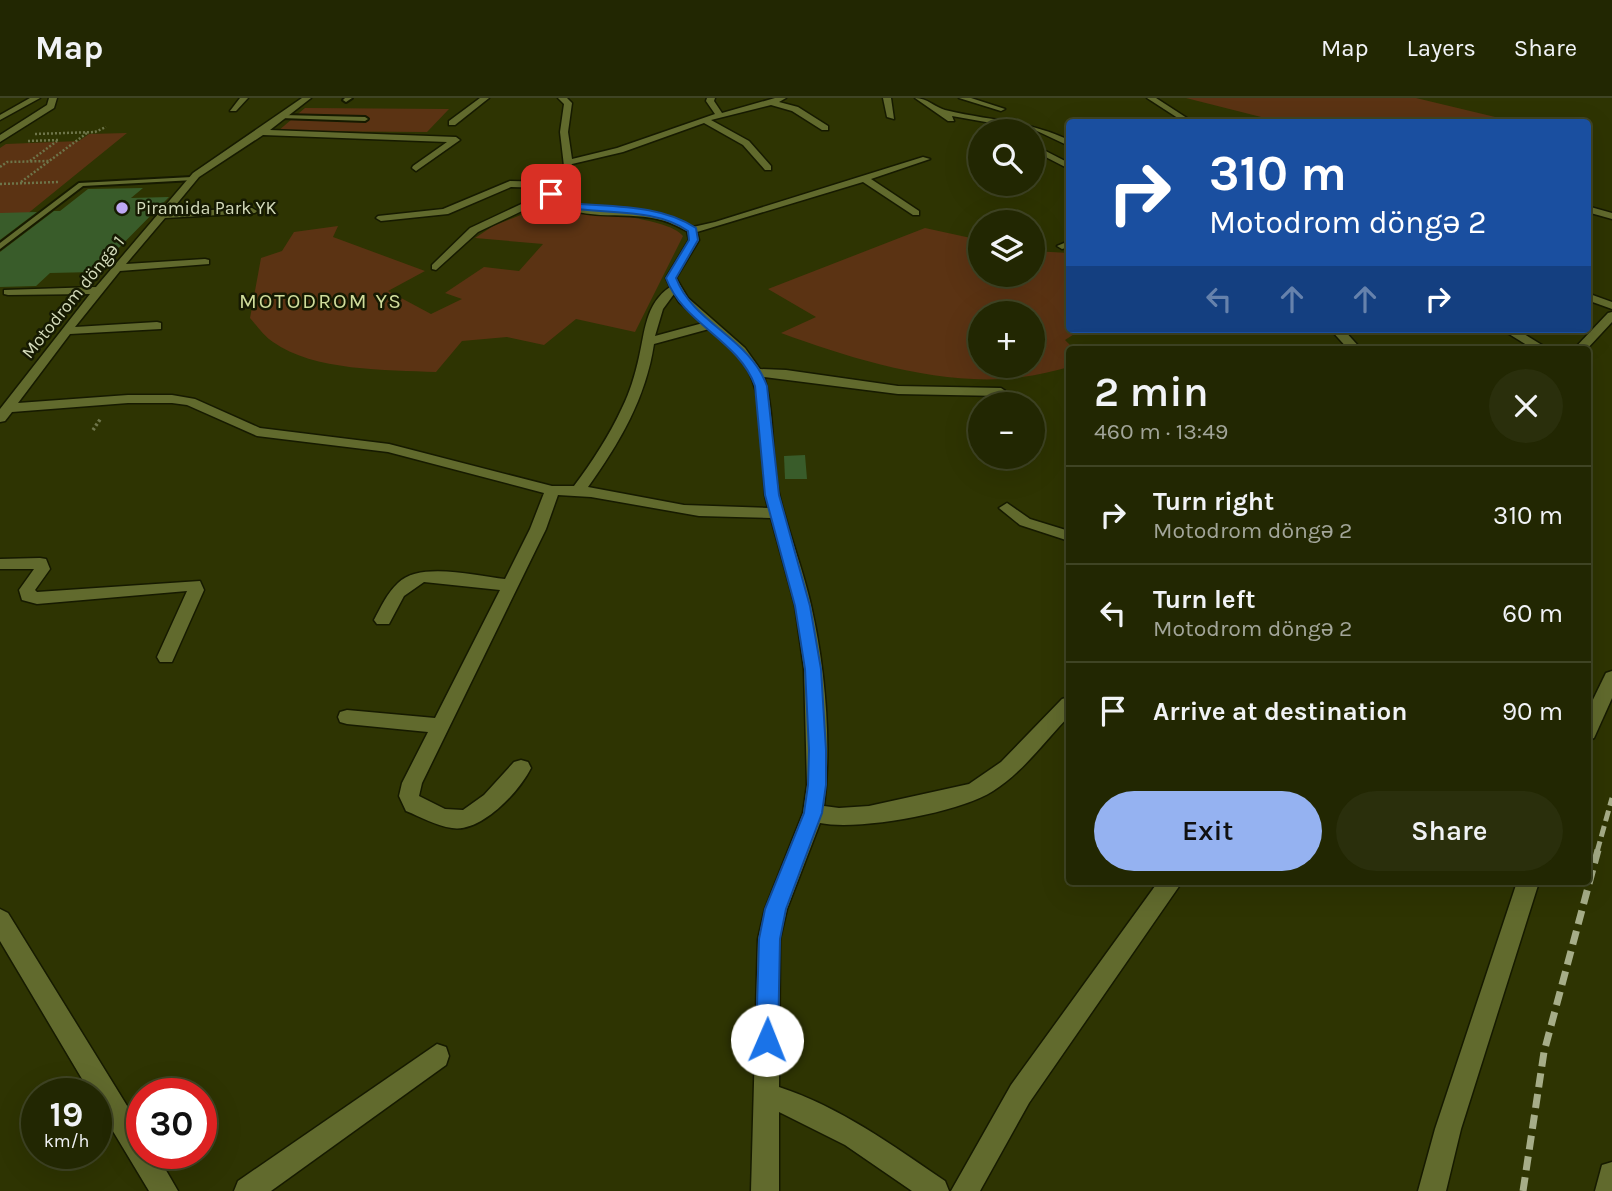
<!DOCTYPE html>
<html lang="en">
<head>
<meta charset="utf-8">
<style>
  body { margin:0; font-family:Karla,sans-serif; background:#2a2f0c; color:#f1f3f6; height:100vh; display:flex; flex-direction:column; font-size:26px; white-space:nowrap }
  * { box-sizing:border-box; margin:0 }
  p { font-size:23px; color:#a2a599 }
  .icon { flex:none; width:38px; height:38px; fill:none; stroke:currentColor; stroke-width:2; stroke-linecap:round; stroke-linejoin:round }
  .map { position:relative; flex:1; overflow:hidden }
  .sheet { position:absolute; left:1066px; top:248px; width:525px; height:539px; display:flex; flex-direction:column; background:#222702; border-radius:7px; box-shadow:0 7px 28px #0002,0 0 0 2px #3f4424 }
  .sheet>* { flex:none }
  .top-card { position:absolute; left:1066px; top:21px; width:525px; height:214px; border-radius:7px; box-shadow:0 7px 28px #0002,0 0 0 2px #3f4424; background:#1a4fa0; color:#fff; overflow:hidden }
  .fabs { position:absolute; left:968px; top:21px; display:grid; gap:14px }
  .fabs a { display:grid; place-items:center; width:77px; height:77px; border-radius:50%; background:#222702; box-shadow:0 7px 28px #0002,0 0 0 2px #3f4424; font-size:35px }
  .speed { position:absolute; left:21px; top:980px; display:flex; gap:14px; font-size:35px; font-weight:700; text-align:center }
  .speed>* { display:grid; place-content:center; width:91px; height:91px; border-radius:50%; background:#222702; box-shadow:0 7px 28px #0002,0 0 0 2px #3f4424; line-height:1 }
  .speed small { font-size:18px; font-weight:400 }
  .speed .limit { border:10px solid #d22; background:#fff; color:#111 }
  .pin { position:absolute; display:grid; place-items:center; width:60px; height:60px; color:#fff; margin:-30px; border-radius:14px; box-shadow:0 4px 10px #0006 }
  .me { position:absolute; width:77px; margin:-38px; rotate:1deg; stroke-linejoin:round; filter:drop-shadow(0 0 5px #0008) }
  .turn { display:flex; align-items:center; gap:24px; height:147px; padding:0 28px; font-size:32px }
  .turn .icon { width:91px; height:91px; stroke-width:2.5 }
  .turn b { display:block; font-size:49px; line-height:60px }
  .lanes { display:flex; align-items:center; height:66px; padding:0 28px; background:#0003; justify-content:center; gap:35px; direction:ltr }
  .lanes .off { opacity:.35 }
  .round { display:grid; place-items:center; flex:none; width:74px; height:74px; border-radius:37px; background:#2a2f0c }
  .summary { display:flex; align-items:center; justify-content:space-between; height:119px; padding:0 28px }
  h1 { font-size:42px; font-weight:600; line-height:52px }
  .cta { display:flex; gap:14px; margin-top:auto; padding:14px 28px }
  .cta a { flex:1; height:80px; border-radius:42px; background:#95b2f1; color:#111; font-size:28px; font-weight:600; line-height:80px; text-align:center }
  .cta a+a { background:#2a2f0c; color:#f1f3f6 }
  ul { padding:0; list-style:none }
  li { display:flex; align-items:center; gap:21px; height:98px; padding:0 28px; border-top:2px solid #3f4424 }
  li div { flex:1 }
  li b { display:block; font-size:26px }
  li em { font-style:normal }
  header { display:flex; align-items:center; gap:42px; box-sizing:border-box; height:98px; padding:0 35px; background:#222702; border-bottom:2px solid #3f4424 }
  header strong { font-size:33px }
  nav { display:flex; gap:38px; margin-inline-start:auto; font-size:24px }
  .map>svg:first-child { display:block }
</style>
</head>
<body>
<header>
<strong>Map</strong>
<nav><a>Map</a><a>Layers</a><a>Share</a></nav>
</header>
<div class="map">
<svg width="1612" height="1093" viewBox="0 0 1612 1093">
  <rect width="100%" height="100%" fill="#2e3402"/>
  <g fill="#5b3313" fill-rule="evenodd">
    <polygon points="1186,0 1416,0 1516,24 1281,24"/>
    <polygon points="305,10 449,11 427,34 278,33"/>
    <polygon points="127,35 0,138 0,50 6,46 79,43 89,36"/>
    <path d="M541 109C569 112 669 118 683 138L635 234 576 221 544 247 507 239 462 243 436 274C387 272 313 273 273 244 264 238 257 228 250 220L261 160 282 153 294 134 338 128 333 139 425 173 388 193 431 216 462 201 445 195 484 169 519 173 543 146 475 140 493 128Z"/>
    <path d="M925 130 980 142V177H1032L1033 153 1069 155V231H1082L1065 242 1075 252H1069V269C1054 273 1038 277 1022 279 945 290 852 261 781 235L816 219 768 191ZM1032 215V268H980V215Z"/>
  </g>
  <g fill="#395c2a">
    <polygon points="143,90 131,100 169,99 95,174 50,175 36,188 0,189 0,154 54,113 60,113 88,91"/>
    <polygon points="37,114 0,142 0,115"/>
    <polygon points="805,357 807,381 785,381 784,358"/>
  </g>
  <g fill="none" stroke-linecap="round" stroke-linejoin="round">
    <defs>
      <g id="service">
        <polygon points="352,0 346,4 343,2 345,0"/>
        <polygon points="283,17 365,19 368,21 365,23 281,20"/>
        <polygon points="192,79 195,81 194,82 83,88 0,151 0,145 79,85"/>
      </g>
      <g id="minor">
        <polygon points="30,0 40,0 0,22 0,17"/>
        <polygon points="49,0 57,0 54,10 0,44 0,37 47,7"/>
        <polygon points="240,0 248,0 236,13 230,13"/>
        <path d="M302 0H311L270 32 456 39 460 42 416 73 412 70 413 68 447 44 263 37 199 79 170 114 252 110 257 113 255 115 165 120 126 166 205 161 209 162V166L120 173 75 229 157 224 161 225V231L70 236 18 305 128 297H172L195 301 260 330 389 346 552 388H574C592 364 609 338 622 310 630 294 635 277 639 259 645 234 645 206 670 189L666 180 689 142 687 133C677 128 668 123 657 121 624 113 575 125 549 100L478 134 436 172 432 171V167L470 130 547 94 548 90 511 89 448 116 381 123 376 120 378 118 443 111 510 83 552 84 564 68 560 34 564 6 558 0H567L572 5 568 34 572 61 617 50 715 16 706 3 707 0H715L714 3 722 15 775 0H786L779 4 798 9 828 28V32H822L792 13 771 7 711 22 749 43 771 68V72H765L743 47 704 25 623 54 572 66 556 92 558 99 571 106 658 115 693 129 715 124 923 59 930 61 871 81 919 113V117H913L863 84 697 134 699 142 676 180 688 200 745 250 760 271 786 272 898 288 1001 290 1007 294 1001 298 898 296 764 279C776 319 770 360 780 400 789 436 803 471 811 507 825 568 832 646 824 708L839 710 869 708 969 686 1001 664 1062 601 1069 599V618C1045 643 1023 674 993 693 959 715 858 733 820 725L787 811 780 841 779 989C840 1009 892 1047 945 1083L949 1093H912L845 1047 779 1014V1093H751L758 841 765 811 803 715 807 687 804 571 795 507 771 420 699 418 591 399 558 397 546 431 422 685 419 698 445 711 463 712 484 697 514 664 521 662 528 664 531 670C519 694 481 735 452 730 436 728 421 719 406 713L399 698 402 685 428 634 347 626 340 624 338 619 340 614 347 612 435 620 500 492 424 484 404 498 389 526H377L374 522C381 509 387 495 398 485 420 463 476 478 505 481L530 431 544 395 388 354 257 338 187 307 172 305H128L12 314 5 323 0 324V311L90 196 8 197 4 196V192L96 189 193 75ZM674 196 679 204 703 225 655 238 663 211ZM709 231C724 244 740 256 749 274 765 306 762 361 765 397L768 410 684 407 588 389C619 346 646 300 654 246Z"/>
        <polygon points="480,0 489,0 455,27 449,27 449,23"/>
        <polygon points="883,0 891,0 894,21 887,19"/>
        <path d="M915 0C928 0 934 9 945 12 990 23 1026 22 1069 42V48L1037 33 952 18 954 23H948Z"/>
        <polygon points="959,0 971,0 1005,11 1001,13"/>
        <polygon points="1147,0 1156,0 1193,24 1184,24"/>
        <polygon points="1032,46 1069,65 1069,71 1032,52"/>
        <polygon points="1587,108 1612,115 1612,121 1587,114"/>
        <polygon points="1069,143 1069,149 1062,151 1057,148"/>
        <polygon points="1587,195 1612,204 1612,211 1587,202"/>
        <polygon points="1612,214 1612,224 1586,252 1573,252 1608,215"/>
        <polygon points="1330,231 1343,231 1362,252 1349,252"/>
        <polygon points="1501,231 1516,231 1550,252 1535,252"/>
        <polygon points="1007,405 1030,421 1069,433 1069,443 1020,427 999,410"/>
        <polygon points="40,460 46,461 50,471 35,492 37,494 200,483 204,492 172,564 160,564 157,559 187,493 37,506 22,502 19,492 34,471 0,471 0,461"/>
        <polygon points="1612,573 1612,600 1594,640 1587,643 1587,614 1606,575"/>
        <polygon points="1158,784 1182,784 1029,1005 980,1093 951,1093 1011,987"/>
        <polygon points="1517,784 1539,784 1461,1031 1446,1093 1418,1093 1435,1031"/>
        <polygon points="0,811 8,815 142,1032 142,1055 156,1055 178,1093 149,1093 96,1005 96,996 91,996 0,843"/>
        <polygon points="437,946 446,949 449,958 446,967 271,1093 234,1093 238,1083"/>
        <polygon points="1612,1064 1612,1093 1595,1093 1602,1067"/>
      </g>
    </defs>
    <use href="#service" stroke="#161a00" stroke-width="4"/>
    <use href="#minor" stroke="#161a00" stroke-width="3"/>
    <g stroke="#6e754a" stroke-width="2.5" stroke-dasharray="2 2" stroke-linecap="butt">
      <polyline points="35,36 95,34 106,29"/>
      <polyline points="28,43 58,42"/>
      <polyline points="30,63 57,43"/>
      <polyline points="0,69 7,64 49,63"/>
      <polyline points="21,84 87,35"/>
      <polyline points="0,86 59,84"/>
    </g>
    <polyline stroke="#6e754a" stroke-width="3.5" stroke-dasharray="2.5 2.5" stroke-linecap="butt" points="93,332 101,320"/>
    <use href="#service" fill="#616a2d" fill-rule="evenodd"/>
    <use href="#minor" fill="#616a2d" fill-rule="evenodd"/>
    <polyline stroke="#a6ad88" stroke-width="5" stroke-dasharray="11 5" stroke-linecap="butt" points="1597,754 1612,700"/>
    <polyline stroke="#a6ad88" stroke-width="7" stroke-dasharray="14 7" stroke-linecap="butt" points="1523,1093 1544,954 1598,752"/>
  </g>
  <path fill="#1a73e8" stroke="#114b97" stroke-width="2" d="M548 95H554L561 102 569 105C610 109 661 106 696 130L698 142 676 180C693 225 750 240 767 288L779 397 810 508 821 571 826 652V687L822 715 786 811 780 841 778 942 775 949 767 953 759 949 756 942 759 841 765 811 804 715 808 687 809 652 805 571 795 508 765 397 755 288C739 242 683 226 666 180L689 142 688 133C654 109 604 117 565 109L555 106Z"/>
  <circle fill="#bea9f4" stroke="#161a02" stroke-width="2.5" cx="122" cy="110" r="7"/>
  <g text-anchor="middle" stroke-width="5" stroke-linejoin="round" paint-order="stroke">
    <g font-size="18" fill="#d4dbbb" stroke="#161a02" text-anchor="start">
      <text x="136" y="116">Piramida Park YK</text>
    </g>
    <g font-size="18" fill="#d4dbbb" stroke="#161a02">
      <text transform="translate(73 199) rotate(-51)" y="6">Motodrom döngə 1</text>
    </g>
    <g font-size="21" letter-spacing="2" fill="#d0dc9b" stroke="#161a02">
      <text x="321" y="210">MOTODROM YS</text>
    </g>
  </g>
</svg>
<div class="fabs">
<a><svg class="icon" aria-label="search" viewBox="0 0 24 24"><circle cx="10" cy="10" r="6"/><path d="M15 15l6 6"/></svg></a>
<a><svg class="icon" aria-label="layers" viewBox="0 0 24 24"><path d="M12 4l9 5-9 5-9-5zM3 14l9 5 9-5"/></svg></a>
<a>+</a>
<a>−</a>
</div>
<div class="speed"><div>19<small>km/h</small></div><div class="limit">30</div></div>
<div class="pin" style="left:551px;top:96px;background:#d93025"><svg class="icon" aria-label="arrive" viewBox="0 0 24 24"><path d="M6 21V4h12l-3 4 3 4H6"/></svg></div>
<svg class="me" style="left:767px;top:942px" viewBox="-20 -20 40 40"><circle r="19" fill="#fff"/><path d="M0-13L10 11 0 6-10 11z" fill="#1a73e8"/></svg>
<div class="top-card">
<div class="turn"><svg class="icon" aria-label="right" viewBox="0 0 24 24"><path d="M7 20v-9h11M14 6l5 5-5 5"/></svg><div><b>310 m</b>Motodrom döngə 2</div></div>
<div class="lanes"><svg class="icon off" aria-label="left" viewBox="0 0 24 24"><path d="M17 20v-9H6M10 6l-5 5 5 5"/></svg><svg class="icon off" aria-label="ahead" viewBox="0 0 24 24"><path d="M12 20V5M6 11l6-6 6 6"/></svg><svg class="icon off" aria-label="ahead" viewBox="0 0 24 24"><path d="M12 20V5M6 11l6-6 6 6"/></svg><svg class="icon" aria-label="right" viewBox="0 0 24 24"><path d="M7 20v-9h11M14 6l5 5-5 5"/></svg></div>
</div>
<section class="sheet">
<div class="summary"><div><h1>2 min</h1><p>460 m · 13:49</p></div><a class="round"><svg class="icon" aria-label="close" viewBox="0 0 24 24"><path d="M6 6l12 12M18 6L6 18"/></svg></a></div>
<ul>
<li><svg class="icon" aria-label="right" viewBox="0 0 24 24"><path d="M7 20v-9h11M14 6l5 5-5 5"/></svg><div><b>Turn right</b><p>Motodrom döngə 2</p></div><em>310 m</em></li>
<li><svg class="icon" aria-label="left" viewBox="0 0 24 24"><path d="M17 20v-9H6M10 6l-5 5 5 5"/></svg><div><b>Turn left</b><p>Motodrom döngə 2</p></div><em>60 m</em></li>
<li><svg class="icon" aria-label="arrive" viewBox="0 0 24 24"><path d="M6 21V4h12l-3 4 3 4H6"/></svg><div><b>Arrive at destination</b></div><em>90 m</em></li>
</ul>
<div class="cta"><a>Exit</a><a>Share</a></div>
</section>
</div>
</body>
</html>
